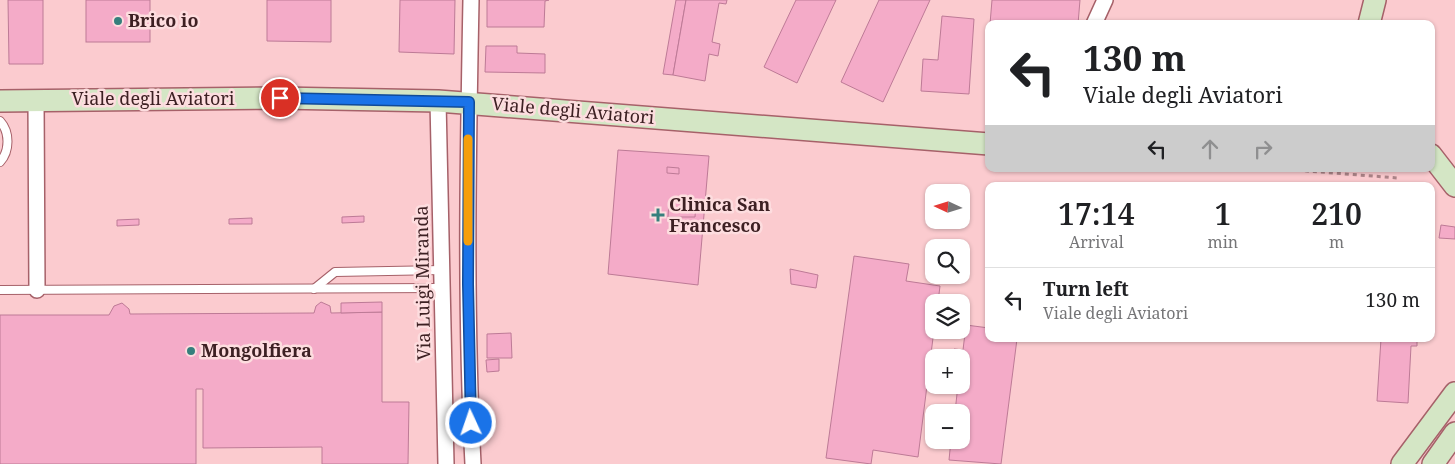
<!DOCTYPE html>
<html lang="en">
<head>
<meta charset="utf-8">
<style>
  body { margin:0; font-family:"Noto Serif",serif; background:#f2f2f2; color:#202124; height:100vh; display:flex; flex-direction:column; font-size:19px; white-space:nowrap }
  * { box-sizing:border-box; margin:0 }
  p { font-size:16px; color:#757577 }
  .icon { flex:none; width:28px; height:28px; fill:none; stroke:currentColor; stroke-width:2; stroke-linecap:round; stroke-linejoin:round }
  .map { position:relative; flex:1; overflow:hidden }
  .sheet { position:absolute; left:985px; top:182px; width:450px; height:160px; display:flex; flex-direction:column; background:#fff; border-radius:10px; box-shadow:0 1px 4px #0004 }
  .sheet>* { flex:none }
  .guide { position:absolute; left:985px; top:20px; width:450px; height:152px; border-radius:10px; box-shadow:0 1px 4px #0004; background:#fff; color:#202124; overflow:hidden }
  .needle { width:32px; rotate:274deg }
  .fabs { position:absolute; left:925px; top:184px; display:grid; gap:10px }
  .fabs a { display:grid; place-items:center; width:45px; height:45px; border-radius:10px; background:#fff; box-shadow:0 1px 4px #0004; font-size:25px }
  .pin { position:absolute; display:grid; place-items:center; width:42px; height:42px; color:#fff; margin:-21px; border:2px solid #fff; border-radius:50%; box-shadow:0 1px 5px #0007 }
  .me { position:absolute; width:55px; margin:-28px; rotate:357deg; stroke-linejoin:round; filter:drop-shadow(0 0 4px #0008) }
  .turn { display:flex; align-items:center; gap:18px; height:105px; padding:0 15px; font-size:22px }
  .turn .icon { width:65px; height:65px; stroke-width:2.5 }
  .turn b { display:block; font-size:35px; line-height:42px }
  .lanes { display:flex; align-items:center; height:48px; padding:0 15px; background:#0003; justify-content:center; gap:25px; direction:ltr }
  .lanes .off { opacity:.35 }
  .eta { display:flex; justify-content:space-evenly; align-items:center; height:85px; text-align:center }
  .eta b { font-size:30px; font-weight:600; line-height:35px }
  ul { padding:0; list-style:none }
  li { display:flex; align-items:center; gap:15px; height:65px; padding:0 15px; border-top:1px solid #e0e0e0 }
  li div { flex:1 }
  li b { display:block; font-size:19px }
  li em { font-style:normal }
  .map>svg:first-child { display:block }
</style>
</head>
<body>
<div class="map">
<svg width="1455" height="464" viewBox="0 0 1455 464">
  <rect width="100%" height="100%" fill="#fbcbcf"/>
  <g fill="#f4abc8" stroke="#bd7a96">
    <polygon points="8,0 43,0 43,64 9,64"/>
    <rect x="86" y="0" width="64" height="42"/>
    <polygon points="267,0 331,0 331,42 267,41"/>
    <polygon points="400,0 455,0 454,54 399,52"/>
    <polygon points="487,0 549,0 545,1 544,27 487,27"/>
    <polygon points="676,0 686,0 673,75 663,74"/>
    <polygon points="686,0 727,0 726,4 719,3 712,42 720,44 718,56 709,54 705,81 673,75"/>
    <polygon points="796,0 836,0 797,83 764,67"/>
    <polygon points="879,0 930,0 883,102 841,82"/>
    <polygon points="992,0 1080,0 1078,24 990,24"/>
    <polygon points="942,16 974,19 969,94 921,91 923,59 938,60"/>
    <polygon points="486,46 517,46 517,53 545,54 545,73 485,72"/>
    <polygon points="618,150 709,156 698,285 608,274"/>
    <polygon points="667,167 679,168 679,174 667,173"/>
    <polygon points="669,201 696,202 695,217 668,217"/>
    <polygon points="364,216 364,222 342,223 342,217"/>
    <polygon points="252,218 252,224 229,224 229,219"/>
    <polygon points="139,219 139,225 117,226 117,220"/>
    <polygon points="687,221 694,221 694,227 687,226"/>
    <polygon points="1441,225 1455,227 1455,239 1439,238"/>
    <polygon points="854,256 909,264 906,281 940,286 938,302 934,302 934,330 918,457 873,450 871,464 826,458"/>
    <polygon points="790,269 818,275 816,288 791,284"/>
    <polygon points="321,302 330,306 331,313 382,312 382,402 409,402 408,464 322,464 322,447 203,448 203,389 196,389 196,464 0,464 0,315 109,315 114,306 122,303 129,309 130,314 314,313 316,306"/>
    <polygon points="382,302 382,312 341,313 341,303"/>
    <polygon points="966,325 989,328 989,339 1017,339 1001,464 949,460 951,440 961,440 961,412 955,412 958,385 961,385 961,358 953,358 954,349 963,350"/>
    <polygon points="511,333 512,358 487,358 487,334"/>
    <polygon points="1381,339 1417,339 1417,346 1411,346 1408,403 1377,401"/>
    <polygon points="499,359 499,371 487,372 486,360"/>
  </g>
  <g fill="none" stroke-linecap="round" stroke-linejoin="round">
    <defs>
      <g id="lane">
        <path d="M0 121C10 132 10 151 0 162"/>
        <polyline points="314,289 335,272 442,270"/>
        <polyline points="0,290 442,288"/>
      </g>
      <g id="street">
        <path d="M471 0C468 155 465 309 473 464"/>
        <polyline points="1094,24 1105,0"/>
        <polyline points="36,100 37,290"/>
        <polyline points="438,101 446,464"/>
      </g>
      <g id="secondary">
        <polyline points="1369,24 1375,0"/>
        <polyline points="0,101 280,98 438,101 989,144"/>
        <polyline points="1431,155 1455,186"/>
        <polyline points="1402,464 1455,393"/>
        <polyline points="1433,464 1455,433"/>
      </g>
    </defs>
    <use href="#lane" stroke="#a66169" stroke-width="10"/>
    <use href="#street" stroke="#a66169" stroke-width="18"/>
    <use href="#secondary" stroke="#a66169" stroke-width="24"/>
    <polyline stroke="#ac8488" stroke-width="3" stroke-dasharray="4 4" stroke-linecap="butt" points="1281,169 1398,178"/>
    <use href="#lane" stroke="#fff" stroke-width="8"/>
    <use href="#street" stroke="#fff" stroke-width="15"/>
    <use href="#secondary" stroke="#d4e6c5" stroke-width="21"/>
  </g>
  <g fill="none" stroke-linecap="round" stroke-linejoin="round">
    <defs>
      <polyline id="route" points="280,98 469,102 468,284 471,423"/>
    </defs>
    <use href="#route" stroke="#114b97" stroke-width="12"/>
    <use href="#route" stroke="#1a73e8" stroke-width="9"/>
    <polyline stroke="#f59e0b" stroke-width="9" points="468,241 468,139"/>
  </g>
  <g fill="#367f7d" stroke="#fddddf" stroke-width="2">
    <circle cx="118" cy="21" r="5"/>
    <path d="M655.5 207.5h5v5h5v5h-5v5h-5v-5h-5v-5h5z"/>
    <circle cx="191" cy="351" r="5"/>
  </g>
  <g text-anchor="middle" stroke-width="5" stroke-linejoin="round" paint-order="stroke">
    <g font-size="18" font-weight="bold" fill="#3d2023" stroke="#fddddf" text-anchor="start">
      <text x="128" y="27">Brico io</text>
      <text x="669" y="211">Clinica San<tspan x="669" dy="21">Francesco</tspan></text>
      <text x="201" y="357">Mongolfiera</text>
    </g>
    <g font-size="18" fill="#3d2023" stroke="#fddddf">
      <text x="153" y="105">Viale degli Aviatori</text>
      <text transform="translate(573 111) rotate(5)" y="6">Viale degli Aviatori</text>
      <text transform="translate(423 283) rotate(-91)" y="6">Via Luigi Miranda</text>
    </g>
  </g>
</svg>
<div class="fabs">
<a><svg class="needle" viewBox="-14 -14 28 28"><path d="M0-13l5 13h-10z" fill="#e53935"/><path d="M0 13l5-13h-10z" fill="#757577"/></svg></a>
<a><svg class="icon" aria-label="search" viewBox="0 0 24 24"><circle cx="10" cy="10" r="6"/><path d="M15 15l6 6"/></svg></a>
<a><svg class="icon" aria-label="layers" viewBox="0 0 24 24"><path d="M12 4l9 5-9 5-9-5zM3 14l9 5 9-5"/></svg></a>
<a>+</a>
<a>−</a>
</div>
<div class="pin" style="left:280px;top:98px;background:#d93025"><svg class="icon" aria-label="arrive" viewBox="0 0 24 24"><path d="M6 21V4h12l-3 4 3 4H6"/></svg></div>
<svg class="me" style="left:471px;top:423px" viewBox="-20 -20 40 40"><circle r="17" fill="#1a73e8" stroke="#fff" stroke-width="3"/><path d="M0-11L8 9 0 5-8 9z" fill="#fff"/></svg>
<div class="guide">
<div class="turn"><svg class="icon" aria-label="left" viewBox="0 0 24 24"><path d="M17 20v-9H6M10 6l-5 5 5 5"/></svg><div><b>130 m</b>Viale degli Aviatori</div></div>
<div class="lanes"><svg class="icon" aria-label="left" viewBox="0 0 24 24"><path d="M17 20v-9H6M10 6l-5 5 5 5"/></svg><svg class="icon off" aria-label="ahead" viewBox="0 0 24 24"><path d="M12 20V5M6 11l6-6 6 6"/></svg><svg class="icon off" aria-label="right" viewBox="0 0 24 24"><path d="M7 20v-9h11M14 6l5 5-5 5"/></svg></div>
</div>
<section class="sheet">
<div class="eta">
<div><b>17:14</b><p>Arrival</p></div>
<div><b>1</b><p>min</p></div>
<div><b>210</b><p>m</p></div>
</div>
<ul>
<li><svg class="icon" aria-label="left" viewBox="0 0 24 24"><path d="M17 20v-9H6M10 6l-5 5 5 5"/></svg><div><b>Turn left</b><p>Viale degli Aviatori</p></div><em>130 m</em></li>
</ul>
</section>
</div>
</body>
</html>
